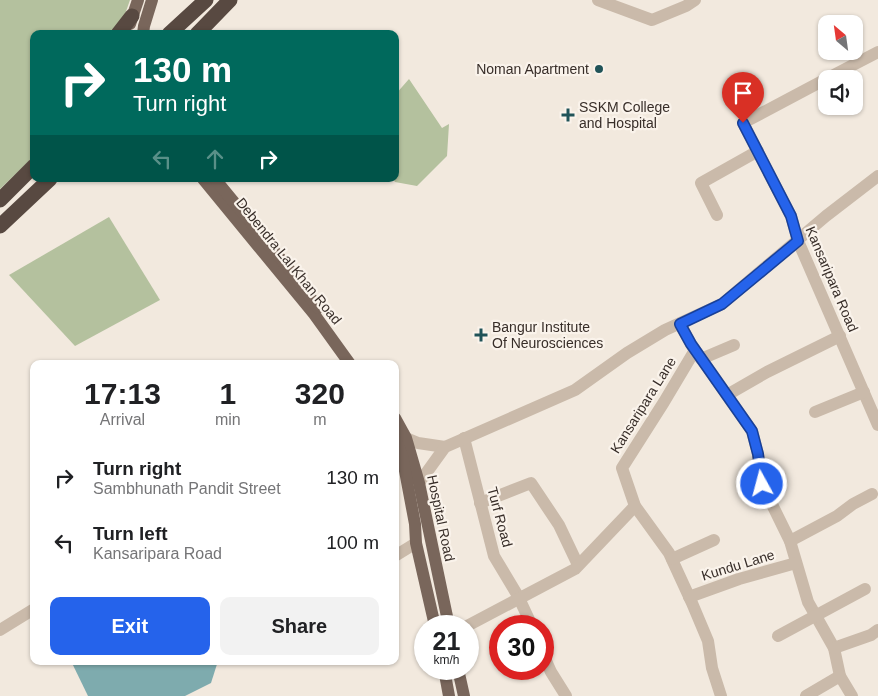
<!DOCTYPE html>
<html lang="en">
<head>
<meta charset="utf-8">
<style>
  body { margin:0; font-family:Arial,sans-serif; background:#f2f2f2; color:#202124; height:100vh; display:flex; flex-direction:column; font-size:19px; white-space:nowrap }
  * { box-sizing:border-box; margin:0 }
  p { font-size:16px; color:#757577 }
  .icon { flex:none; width:28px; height:28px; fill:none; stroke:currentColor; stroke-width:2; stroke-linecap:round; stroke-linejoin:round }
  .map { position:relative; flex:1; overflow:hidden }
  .sheet { position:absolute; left:30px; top:360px; width:369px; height:305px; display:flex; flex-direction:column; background:#fff; border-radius:10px; box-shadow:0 1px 4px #0004 }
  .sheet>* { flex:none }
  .banner { position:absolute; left:30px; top:30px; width:369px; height:152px; border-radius:10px; box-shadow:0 1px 4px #0004; background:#00695c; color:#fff; overflow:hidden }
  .needle { width:32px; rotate:331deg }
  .controls { position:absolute; left:818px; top:15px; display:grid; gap:10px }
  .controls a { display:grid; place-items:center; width:45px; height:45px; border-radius:10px; background:#fff; box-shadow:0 1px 4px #0004; font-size:25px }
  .speed { position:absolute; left:414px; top:615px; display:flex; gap:10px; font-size:25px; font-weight:700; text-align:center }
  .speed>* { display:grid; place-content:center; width:65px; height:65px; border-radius:50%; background:#fff; box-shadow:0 1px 4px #0004; line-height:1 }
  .speed small { font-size:12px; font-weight:400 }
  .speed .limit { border:8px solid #d22; background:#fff; color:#111 }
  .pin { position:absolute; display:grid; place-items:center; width:42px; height:42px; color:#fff; margin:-51px -21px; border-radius:50% 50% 50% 0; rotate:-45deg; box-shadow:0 0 5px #0007 }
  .pin .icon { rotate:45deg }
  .me { position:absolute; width:55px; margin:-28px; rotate:353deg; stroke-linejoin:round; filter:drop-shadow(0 0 4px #0008) }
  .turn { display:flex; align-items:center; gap:18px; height:105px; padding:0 20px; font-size:22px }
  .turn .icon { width:65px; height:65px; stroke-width:2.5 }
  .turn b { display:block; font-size:35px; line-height:42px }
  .lanes { display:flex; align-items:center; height:48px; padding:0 20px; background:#0003; justify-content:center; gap:25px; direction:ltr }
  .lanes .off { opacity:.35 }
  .eta { display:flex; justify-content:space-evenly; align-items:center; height:85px; text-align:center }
  .eta b { font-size:30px; font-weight:700; line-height:35px }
  .cta { display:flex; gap:10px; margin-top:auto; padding:10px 20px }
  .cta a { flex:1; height:58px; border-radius:10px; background:#2563eb; color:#fff; font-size:20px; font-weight:700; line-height:58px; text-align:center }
  .cta a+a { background:#f2f2f2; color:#202124 }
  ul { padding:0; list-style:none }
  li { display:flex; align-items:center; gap:15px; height:65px; padding:0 20px }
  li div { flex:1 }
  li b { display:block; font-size:19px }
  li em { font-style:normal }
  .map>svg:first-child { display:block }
</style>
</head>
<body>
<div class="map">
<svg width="878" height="696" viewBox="0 0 878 696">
  <rect width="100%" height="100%" fill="#f2e9de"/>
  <g fill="#b4c19e">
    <polygon points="0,0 130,0 118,34 34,34 34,156 0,189"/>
    <polygon points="409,79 442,128 449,124 447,156 417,186 395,182 393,179 395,179 395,95"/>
    <polygon points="109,217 160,300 75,346 9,275"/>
  </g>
  <polygon fill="#7eabae" points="71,661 218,661 211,683 185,696 88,696"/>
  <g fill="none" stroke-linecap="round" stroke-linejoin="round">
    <g stroke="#cabaaa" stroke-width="12">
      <polyline points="598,0 652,20 686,6 695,0"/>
      <polyline points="826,79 743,123 791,216 798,241 878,425"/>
      <polyline points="826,79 878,52"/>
      <polyline points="717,215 701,183 758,151"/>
      <polyline points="680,324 691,344 752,431 758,454 762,484 790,541 808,602 834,648 840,676 852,696"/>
      <polyline points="695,350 664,402 622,468 635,506 669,553 692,603 708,641 712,668 721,696"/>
      <polyline points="701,359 734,345"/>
      <polyline points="727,395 767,372 840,336"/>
      <polyline points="815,412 864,392"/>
      <polyline points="397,437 406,438 418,443 445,447"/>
      <polyline points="464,438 494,556 518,596 532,626"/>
      <polyline points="411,485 419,483 445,447 575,390 627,353 665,330 722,304 826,216 878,176"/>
      <polyline points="480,503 531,483 559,525 578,565"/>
      <polyline points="790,541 837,516 853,504 872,494"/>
      <polyline points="395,556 416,543"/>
      <polyline points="672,559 714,540"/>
      <polyline points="689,597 739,579 796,563"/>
      <polyline points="467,626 575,569 635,506"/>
      <polyline points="0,630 34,609"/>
      <polyline points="778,636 865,589"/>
      <polyline points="834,648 871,635 878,630"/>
      <polyline points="542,652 551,672 566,696"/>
      <polyline points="806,696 840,676"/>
    </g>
    <g stroke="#79665b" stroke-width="12">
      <polyline points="130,24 138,0"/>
      <polyline points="143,34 144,26 152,0"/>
      <polyline points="203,179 314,314 350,364"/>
      <polyline points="215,179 298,280 318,308"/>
      <polyline points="395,418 406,438 419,483 449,626"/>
      <polyline points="395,439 402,455 415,524 416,543 435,626"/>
      <polyline points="444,669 449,696"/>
      <polyline points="458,669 464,696"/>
    </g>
    <g stroke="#584941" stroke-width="15">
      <polyline points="118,34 132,16"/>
      <polyline points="169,34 206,0"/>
      <polyline points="197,34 230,0"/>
      <polyline points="0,200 34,166"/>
      <polyline points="0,226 50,179"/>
    </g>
  </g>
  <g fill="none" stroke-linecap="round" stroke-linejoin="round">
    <defs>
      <polyline id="route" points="743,123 791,216 798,241 722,304 680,324 691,344 752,431 758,454 762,484"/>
    </defs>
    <use href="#route" stroke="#184099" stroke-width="12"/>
    <use href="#route" stroke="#2563eb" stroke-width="9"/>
  </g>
  <g fill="#205358" stroke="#faf3eb" stroke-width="2">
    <circle cx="599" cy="69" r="5"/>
    <path d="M565.5 107.5h5v5h5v5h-5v5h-5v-5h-5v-5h5z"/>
    <path d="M478.5 327.5h5v5h5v5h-5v5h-5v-5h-5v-5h5z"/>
  </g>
  <g text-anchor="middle" stroke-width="4.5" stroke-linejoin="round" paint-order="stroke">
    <g font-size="14" fill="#382e29" stroke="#faf3eb" text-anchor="start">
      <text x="589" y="74" text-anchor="end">Noman Apartment</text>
      <text x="579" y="112">SSKM College<tspan x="579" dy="16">and Hospital</tspan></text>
      <text x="492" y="332">Bangur Institute<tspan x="492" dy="16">Of Neurosciences</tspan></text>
    </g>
    <g font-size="14" fill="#382e29" stroke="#faf3eb">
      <text transform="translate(289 261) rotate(51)" y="5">Debendra Lal Khan Road</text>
      <text transform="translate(832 279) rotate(67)" y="5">Kansaripara Road</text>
      <text transform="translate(643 405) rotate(-58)" y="5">Kansaripara Lane</text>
      <text transform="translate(500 517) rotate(75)" y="5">Turf Road</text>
      <text transform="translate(441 518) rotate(78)" y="5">Hospital Road</text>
      <text transform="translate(738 565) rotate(-17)" y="5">Kundu Lane</text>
    </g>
  </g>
</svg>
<div class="controls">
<a><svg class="needle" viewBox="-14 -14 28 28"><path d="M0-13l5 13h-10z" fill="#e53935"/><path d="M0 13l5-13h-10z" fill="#757577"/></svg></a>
<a><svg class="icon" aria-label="sound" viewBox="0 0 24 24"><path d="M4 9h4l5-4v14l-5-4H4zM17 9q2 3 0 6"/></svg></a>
</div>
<div class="speed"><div>21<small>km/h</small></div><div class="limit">30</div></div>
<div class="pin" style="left:743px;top:123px;background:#d93025"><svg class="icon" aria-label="arrive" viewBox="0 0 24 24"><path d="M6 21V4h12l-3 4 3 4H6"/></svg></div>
<svg class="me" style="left:762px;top:484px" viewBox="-20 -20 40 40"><circle r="17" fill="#2563eb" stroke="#fff" stroke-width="3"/><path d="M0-11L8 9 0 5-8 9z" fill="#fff"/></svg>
<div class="banner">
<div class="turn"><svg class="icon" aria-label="right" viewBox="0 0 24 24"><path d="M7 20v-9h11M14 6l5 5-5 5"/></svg><div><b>130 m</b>Turn right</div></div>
<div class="lanes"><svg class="icon off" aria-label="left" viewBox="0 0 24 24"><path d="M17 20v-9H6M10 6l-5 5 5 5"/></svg><svg class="icon off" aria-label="ahead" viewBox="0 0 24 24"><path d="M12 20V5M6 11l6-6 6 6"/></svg><svg class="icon" aria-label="right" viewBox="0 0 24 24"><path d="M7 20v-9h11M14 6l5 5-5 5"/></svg></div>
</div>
<section class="sheet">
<div class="eta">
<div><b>17:13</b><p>Arrival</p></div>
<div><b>1</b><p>min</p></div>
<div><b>320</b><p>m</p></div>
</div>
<ul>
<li><svg class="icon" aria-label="right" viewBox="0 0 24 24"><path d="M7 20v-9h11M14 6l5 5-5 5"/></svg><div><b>Turn right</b><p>Sambhunath Pandit Street</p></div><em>130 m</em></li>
<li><svg class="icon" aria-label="left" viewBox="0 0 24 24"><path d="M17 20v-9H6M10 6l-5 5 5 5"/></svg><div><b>Turn left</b><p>Kansaripara Road</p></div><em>100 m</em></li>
</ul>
<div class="cta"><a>Exit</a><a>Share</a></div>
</section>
</div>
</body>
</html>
